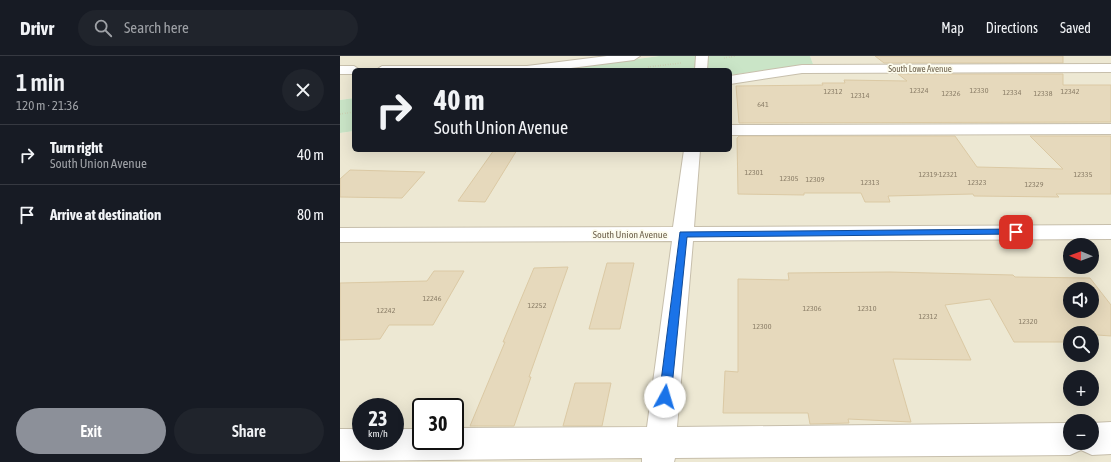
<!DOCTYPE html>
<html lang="en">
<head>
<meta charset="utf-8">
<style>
  body { margin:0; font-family:"Asap Condensed",sans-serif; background:#20242c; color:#f1f3f6; height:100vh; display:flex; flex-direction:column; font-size:15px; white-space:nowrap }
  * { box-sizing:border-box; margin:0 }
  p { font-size:13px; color:#9ea1a6 }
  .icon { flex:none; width:22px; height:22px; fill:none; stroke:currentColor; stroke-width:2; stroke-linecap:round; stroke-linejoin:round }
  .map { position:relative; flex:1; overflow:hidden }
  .details { display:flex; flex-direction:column; background:#171b24; width:340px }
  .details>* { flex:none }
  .guide { position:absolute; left:12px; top:12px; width:380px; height:84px; border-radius:6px; box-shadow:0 4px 16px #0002; background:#171b24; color:#f1f3f6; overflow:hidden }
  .needle { width:26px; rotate:271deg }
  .tools { position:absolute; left:723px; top:182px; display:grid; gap:8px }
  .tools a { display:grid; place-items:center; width:36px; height:36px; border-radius:50%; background:#171b24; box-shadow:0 4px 16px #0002; font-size:20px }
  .speed { position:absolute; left:12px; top:342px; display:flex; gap:8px; font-size:20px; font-weight:700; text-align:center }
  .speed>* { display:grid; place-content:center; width:52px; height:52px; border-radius:50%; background:#171b24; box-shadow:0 4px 16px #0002; line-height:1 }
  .speed small { font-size:10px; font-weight:400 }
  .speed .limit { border:2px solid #111; border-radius:6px; background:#fff; color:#111 }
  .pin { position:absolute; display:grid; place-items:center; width:34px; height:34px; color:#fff; margin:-17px; border-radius:8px; box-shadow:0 2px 6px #0006 }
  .me { position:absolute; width:44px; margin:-22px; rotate:6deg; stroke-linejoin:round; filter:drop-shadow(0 0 3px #0008) }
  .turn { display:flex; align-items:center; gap:14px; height:84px; padding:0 16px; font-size:18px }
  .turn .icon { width:52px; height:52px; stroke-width:2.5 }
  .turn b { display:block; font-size:28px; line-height:34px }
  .round { display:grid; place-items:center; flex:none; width:42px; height:42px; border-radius:21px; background:#20242c }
  .overview { display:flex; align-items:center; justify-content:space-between; height:68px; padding:0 16px }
  h1 { font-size:24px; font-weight:600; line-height:30px }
  .primary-button { display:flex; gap:8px; margin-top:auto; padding:8px 16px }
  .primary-button a { flex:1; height:46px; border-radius:24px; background:#8c9099; color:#fff; font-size:16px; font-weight:600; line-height:46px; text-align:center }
  .primary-button a+a { background:#20242c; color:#f1f3f6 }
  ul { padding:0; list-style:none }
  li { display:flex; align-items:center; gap:12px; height:60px; padding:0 16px; border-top:1px solid #363941 }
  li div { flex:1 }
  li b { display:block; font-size:15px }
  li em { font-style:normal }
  header { display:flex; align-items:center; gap:24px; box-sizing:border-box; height:56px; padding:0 20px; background:#171b24; border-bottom:1px solid #363941 }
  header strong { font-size:19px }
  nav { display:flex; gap:22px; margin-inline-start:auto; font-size:14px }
  .search { width:280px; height:36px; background:#20242c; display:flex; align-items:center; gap:10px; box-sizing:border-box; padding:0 14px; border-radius:22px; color:#9ea1a6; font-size:15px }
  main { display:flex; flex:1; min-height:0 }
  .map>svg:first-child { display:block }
</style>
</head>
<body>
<header>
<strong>Drivr</strong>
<div class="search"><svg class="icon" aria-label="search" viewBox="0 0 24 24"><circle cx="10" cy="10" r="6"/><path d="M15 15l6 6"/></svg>Search here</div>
<nav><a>Map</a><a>Directions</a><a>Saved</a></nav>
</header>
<main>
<section class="details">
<div class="overview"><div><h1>1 min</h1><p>120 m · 21:36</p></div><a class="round"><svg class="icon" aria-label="close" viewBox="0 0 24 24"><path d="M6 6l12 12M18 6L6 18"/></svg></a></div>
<ul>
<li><svg class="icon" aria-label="right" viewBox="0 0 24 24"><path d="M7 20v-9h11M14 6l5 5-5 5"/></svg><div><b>Turn right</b><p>South Union Avenue</p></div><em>40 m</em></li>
<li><svg class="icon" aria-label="arrive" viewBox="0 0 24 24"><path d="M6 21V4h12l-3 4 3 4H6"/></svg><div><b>Arrive at destination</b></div><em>80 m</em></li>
</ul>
<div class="primary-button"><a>Exit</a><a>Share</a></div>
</section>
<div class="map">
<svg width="771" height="406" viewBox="0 0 771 406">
  <rect width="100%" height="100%" fill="#f9f7e6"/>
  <g fill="#ede8d3" fill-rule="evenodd">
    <polygon points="0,0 319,0 218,14 14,14 14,42 0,44"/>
    <path d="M470 0H771V406H0V77L14 75V94H390V19L473 8ZM730 189H752V211H730ZM730 233H752V255H730ZM730 277H752V299H730ZM730 321H752V343H730ZM21 351H55V385H21ZM81 351H115V385H81ZM730 365H752V387H730Z"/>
  </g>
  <g fill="#cae5c7">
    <polygon points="319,0 470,0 473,8 390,19 390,14 218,14"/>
    <polygon points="14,42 14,75 0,77 0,44"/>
  </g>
  <g fill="#e6d9bc" stroke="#dbc9a4" fill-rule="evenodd">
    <polygon points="535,0 723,0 723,7 544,7"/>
    <polygon points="558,18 723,18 723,29 771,29 771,66 399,67 396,30 483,29 482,27 505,27 504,24 567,25"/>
    <polygon points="399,80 615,80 637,111 723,113 690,80 771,80 771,138 716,138 719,141 634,140 633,138 548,140 550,146 525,146 521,137 464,137 464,139 398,138 397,82"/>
    <polygon points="154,94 177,94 145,146 118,145"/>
    <polygon points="10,114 85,116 62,142 0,141 0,123"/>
    <polygon points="267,207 294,207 280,273 249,273"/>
    <polygon points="228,211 189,321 191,321 174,370 130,370 165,286 163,286 194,212"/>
    <polygon points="94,215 124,215 93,269 49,269 40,283 0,284 0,227 87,225"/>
    <path d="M550 216 673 219 675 221 750 222 771 249V280L730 277V279H724L728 286H674L650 243 605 249 631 304 553 303 571 366 508 363 509 367 470 368 468 357H383L385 315 398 316V223L449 224 448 217ZM730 233H752V255H730Z"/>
    <polygon points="235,327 271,327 262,370 223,370"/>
  </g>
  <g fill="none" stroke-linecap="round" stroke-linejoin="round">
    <defs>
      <g id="minor">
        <polygon points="267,0 300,0 294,4 215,14 36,14 42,10 187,10"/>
        <polygon points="356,0 368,0 367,14 355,14"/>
        <polygon points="771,8 771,16 462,17 390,28 390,20 462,9"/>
        <polygon points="0,10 14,10 20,14 14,14 14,18 0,18"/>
        <polygon points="771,68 771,78 390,79 390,69"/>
        <polygon points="344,94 360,94 354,171 771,169 771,183 353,185 337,371 730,367 730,387 752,387 752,367 771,366 771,398 752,399 741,394 730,399 335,402 334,406 302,406 302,402 0,405 0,373 21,373 21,385 55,385 55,373 81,373 81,385 115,385 115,372 307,371 332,185 0,186 0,172 333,171"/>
      </g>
    </defs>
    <use href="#minor" stroke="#c7bfac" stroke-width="2"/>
    <g stroke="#cfc1a5" stroke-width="1.5" stroke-dasharray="0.5 2" stroke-linecap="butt">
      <polyline points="384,2 396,0"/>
      <polyline points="308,11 341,7"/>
      <polyline points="0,58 14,56"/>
    </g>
    <use href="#minor" fill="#fff" fill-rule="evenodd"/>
  </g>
  <polygon fill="#1a73e8" stroke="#114b97" points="676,173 680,176 679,178 347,181 331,341 329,345 325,346 320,345 319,341 340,176"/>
  <g text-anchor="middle" stroke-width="3.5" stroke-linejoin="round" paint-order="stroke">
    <g font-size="8" fill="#8d806a">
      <text x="579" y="37">12324</text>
      <text x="639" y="37">12330</text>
      <text x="493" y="38">12312</text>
      <text x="730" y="38">12342</text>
      <text x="672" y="39">12334</text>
      <text x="611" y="40">12326</text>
      <text x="703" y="40">12338</text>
      <text x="520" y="42">12314</text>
      <text x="423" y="51">641</text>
      <text x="414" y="119">12301</text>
      <text x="598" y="121">12319-12321</text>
      <text x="743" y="121">12335</text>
      <text x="449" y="125">12305</text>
      <text x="475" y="126">12309</text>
      <text x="530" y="129">12313</text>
      <text x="637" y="129">12323</text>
      <text x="694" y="131">12329</text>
      <text x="92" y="245">12246</text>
      <text x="197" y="252">12252</text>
      <text x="472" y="255">12306</text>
      <text x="527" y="255">12310</text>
      <text x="46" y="257">12242</text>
      <text x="588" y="263">12312</text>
      <text x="688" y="268">12320</text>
      <text x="422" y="273">12300</text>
    </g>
    <g font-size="9" fill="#6f634e" stroke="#fcfbec">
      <text x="580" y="16">South Lowe Avenue</text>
    </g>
    <g font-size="10" fill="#6f634e" stroke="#fcfbec">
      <text x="290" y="182">South Union Avenue</text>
    </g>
  </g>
</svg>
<div class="tools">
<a><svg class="needle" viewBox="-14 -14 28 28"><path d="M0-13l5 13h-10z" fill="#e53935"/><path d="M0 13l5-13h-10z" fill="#9ea1a6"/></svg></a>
<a><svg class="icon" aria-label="sound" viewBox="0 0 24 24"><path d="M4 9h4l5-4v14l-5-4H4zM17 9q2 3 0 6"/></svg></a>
<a><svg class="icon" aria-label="search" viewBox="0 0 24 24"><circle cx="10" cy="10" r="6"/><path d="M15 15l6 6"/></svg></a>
<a>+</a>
<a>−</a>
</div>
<div class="speed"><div>23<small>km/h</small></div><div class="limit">30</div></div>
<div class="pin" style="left:676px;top:176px;background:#d93025"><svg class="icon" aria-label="arrive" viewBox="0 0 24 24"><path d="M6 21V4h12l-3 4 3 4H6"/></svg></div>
<svg class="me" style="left:325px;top:341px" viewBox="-20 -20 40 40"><circle r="19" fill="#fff"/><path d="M0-13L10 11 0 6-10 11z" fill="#1a73e8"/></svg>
<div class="guide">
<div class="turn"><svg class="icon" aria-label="right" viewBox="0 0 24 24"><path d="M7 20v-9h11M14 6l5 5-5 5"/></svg><div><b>40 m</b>South Union Avenue</div></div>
</div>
</div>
</main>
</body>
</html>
